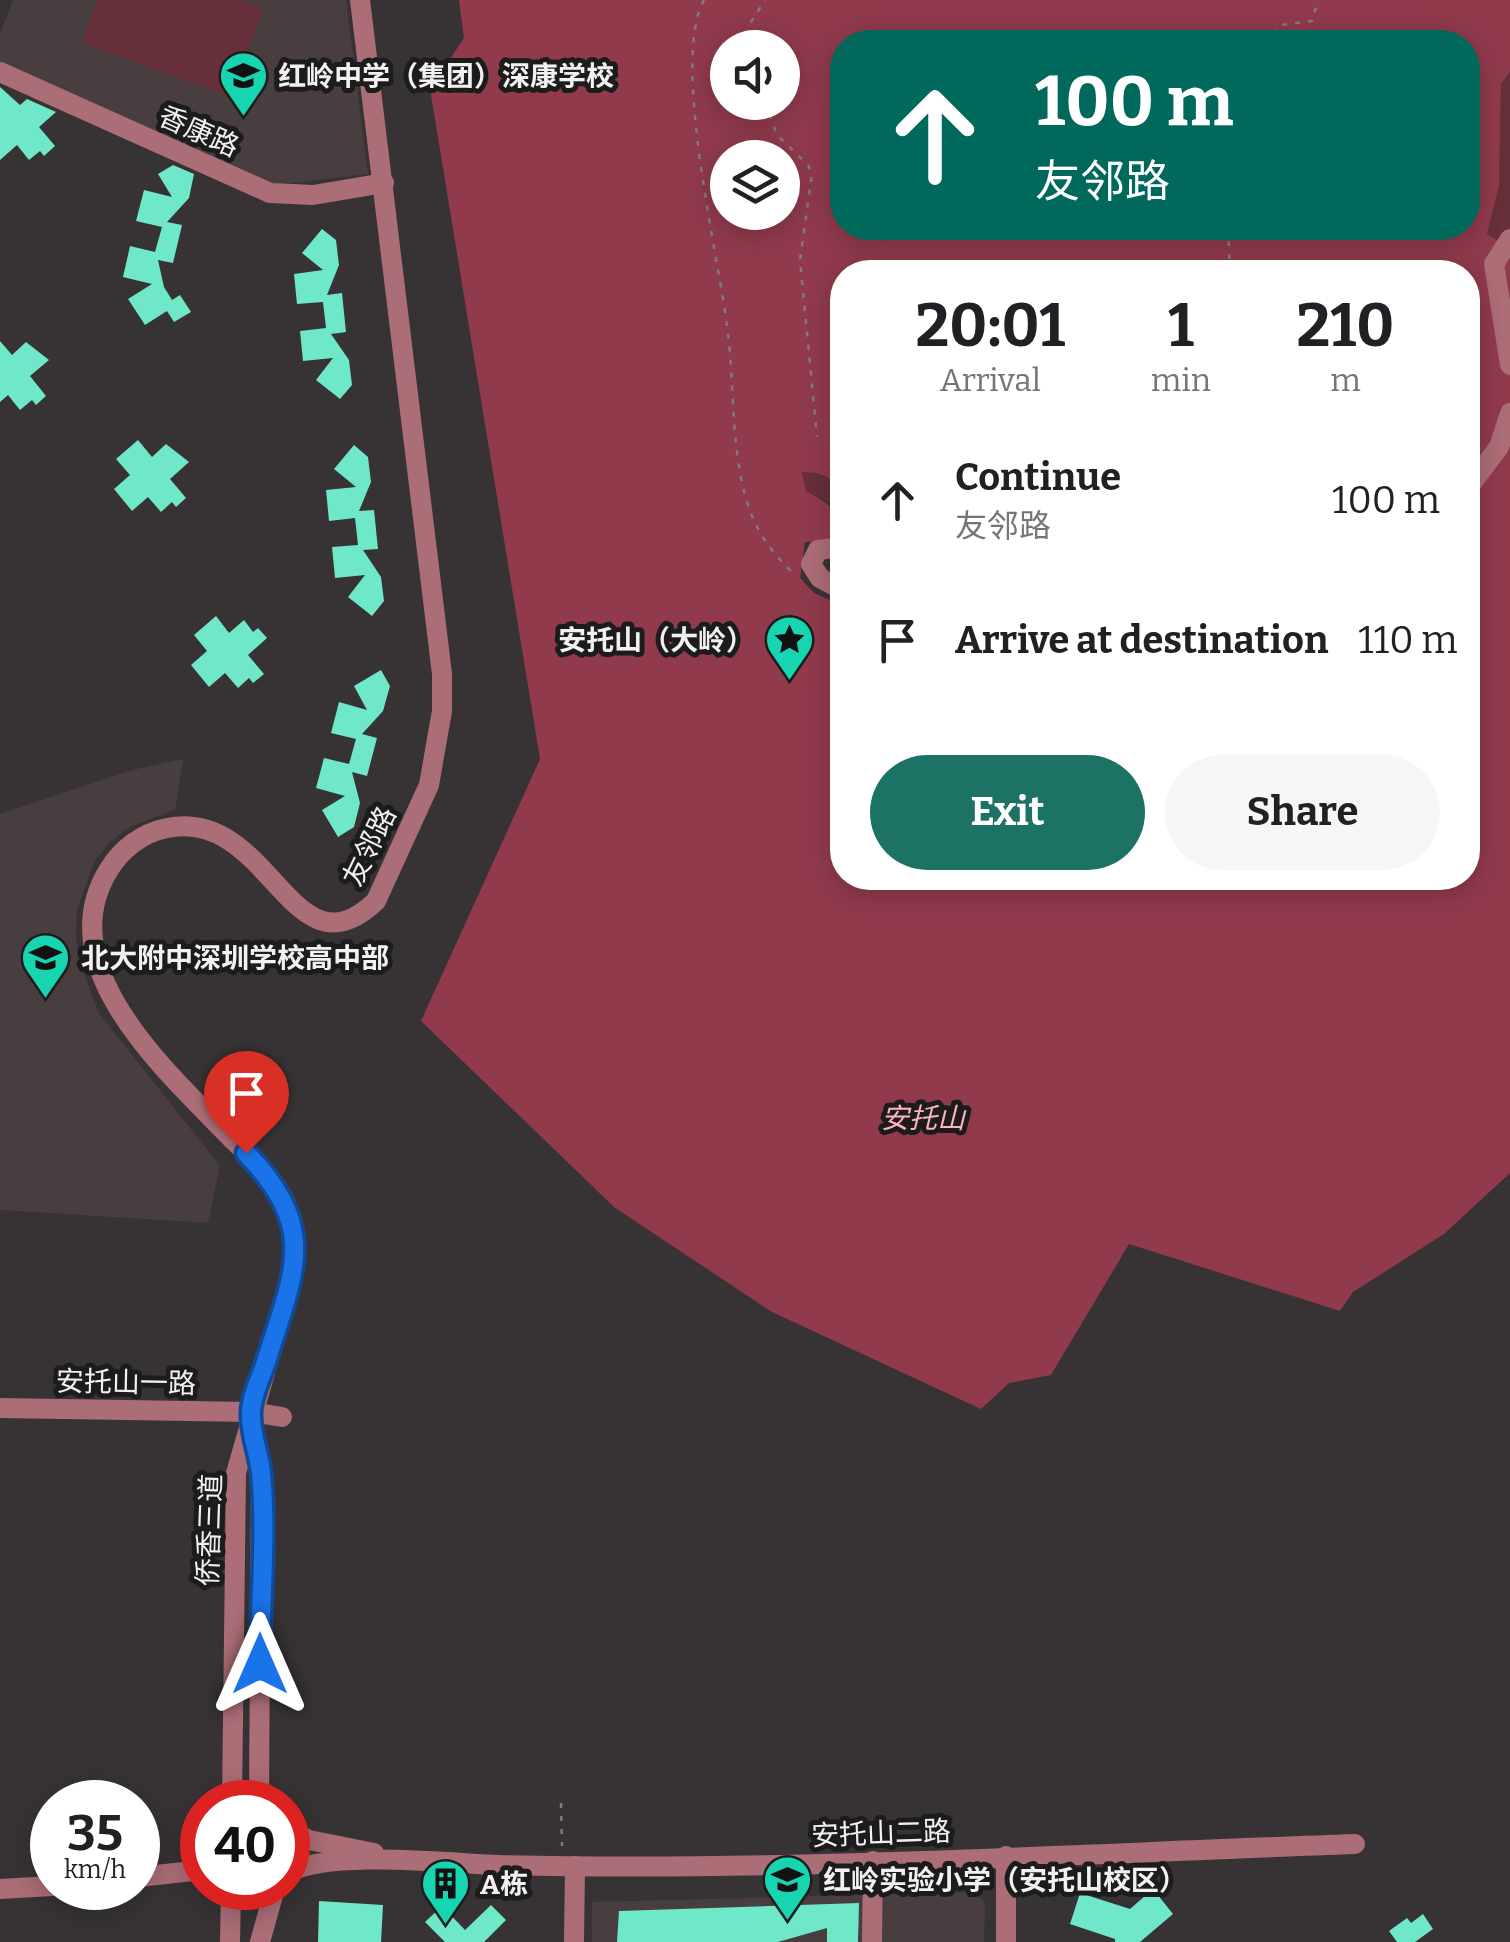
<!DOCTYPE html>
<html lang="en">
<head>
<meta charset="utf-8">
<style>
  body { margin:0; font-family:Bitter,"Noto Sans SC",serif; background:#f6f6f6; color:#202124; height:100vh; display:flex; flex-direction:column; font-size:38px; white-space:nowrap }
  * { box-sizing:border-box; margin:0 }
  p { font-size:32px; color:#757577 }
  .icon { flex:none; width:55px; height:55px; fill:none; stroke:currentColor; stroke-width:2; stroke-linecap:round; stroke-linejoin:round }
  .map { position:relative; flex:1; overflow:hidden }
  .details { position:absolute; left:830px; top:260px; width:650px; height:630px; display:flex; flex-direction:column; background:#fff; border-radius:40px; box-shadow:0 5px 25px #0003 }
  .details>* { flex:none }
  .guide { position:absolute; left:830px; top:30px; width:650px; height:210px; border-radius:40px; box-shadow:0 5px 25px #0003; background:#00695c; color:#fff; overflow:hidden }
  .buttons { position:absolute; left:710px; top:30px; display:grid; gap:20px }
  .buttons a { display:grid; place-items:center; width:90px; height:90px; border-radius:50%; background:#fff; box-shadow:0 5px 25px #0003; font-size:50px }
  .speed { position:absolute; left:30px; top:1780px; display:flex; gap:20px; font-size:50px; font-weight:700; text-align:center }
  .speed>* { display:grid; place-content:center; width:130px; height:130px; border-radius:50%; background:#fff; box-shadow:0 5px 25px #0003; line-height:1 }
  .speed small { font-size:25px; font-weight:400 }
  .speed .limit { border:15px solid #d22; background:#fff; color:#111 }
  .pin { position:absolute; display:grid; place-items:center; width:85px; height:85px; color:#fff; margin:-102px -42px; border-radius:50% 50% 50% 0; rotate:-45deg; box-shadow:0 0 10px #0007 }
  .pin .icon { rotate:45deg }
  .me { position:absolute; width:110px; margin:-55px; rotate:0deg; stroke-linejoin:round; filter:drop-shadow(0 0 8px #0008) }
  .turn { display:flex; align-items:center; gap:35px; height:210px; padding:0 40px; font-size:45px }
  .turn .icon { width:130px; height:130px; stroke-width:2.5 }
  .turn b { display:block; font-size:70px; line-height:85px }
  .eta { display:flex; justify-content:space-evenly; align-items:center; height:170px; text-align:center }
  .eta b { font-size:60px; font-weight:700; line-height:70px }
  .action { display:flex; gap:20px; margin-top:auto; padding:20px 40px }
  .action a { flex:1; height:115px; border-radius:60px; background:#1c7264; color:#fff; font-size:40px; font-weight:700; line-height:115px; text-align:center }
  .action a+a { background:#f6f6f6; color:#202124 }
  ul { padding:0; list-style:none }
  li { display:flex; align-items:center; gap:30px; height:140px; padding:0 40px }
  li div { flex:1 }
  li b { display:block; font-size:38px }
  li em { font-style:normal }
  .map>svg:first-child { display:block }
</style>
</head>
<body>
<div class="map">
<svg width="1510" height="1942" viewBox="0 0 1510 1942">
  <rect width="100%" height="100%" fill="#373334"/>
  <g fill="#483d3f">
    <polygon points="13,0 346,0 368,174 276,185 0,63 0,34"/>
    <polygon points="183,759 175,810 129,827 109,843 94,862 77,910 76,937 80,963 98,1012 220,1166 208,1223 0,1210 0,814 132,770"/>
    <polygon points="973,1892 985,1902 984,1942 592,1942 592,1902"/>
  </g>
  <g fill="#662f39">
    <polygon points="97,0 240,0 263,8 231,97 82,43"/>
    <polygon points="1510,72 1510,249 1487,235 1499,186 1501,84"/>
    <polygon points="802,472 817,473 842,484 842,520 830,503 806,491"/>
  </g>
  <path fill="#903a4c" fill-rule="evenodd" d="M459 0H1510V72L1501 84 1499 186 1487 234 1510 249V1173L1444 1234 1353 1292 1340 1311 1129 1244 1051 1375 1009 1383 981 1409 772 1312 614 1207 421 1021 540 759 430 89 464 38ZM842 42H1468V228H842ZM728 48H782V102H728ZM728 158H782V212H728ZM842 272H1468V878H842V605L814 593 800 578 805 542 842 541C842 513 830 503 806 491L802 472 817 473 842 484Z"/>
  <g fill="#6fe7c9">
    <polygon points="0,87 20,105 27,99 56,112 39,127 55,146 44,156 40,151 29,160 17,145 0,160"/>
    <polygon points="173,165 194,174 189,198 167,222 182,225 173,263 158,260 164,287 172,300 180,295 191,312 174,322 167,311 145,325 128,299 152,284 123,277 130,246 155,252 162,227 136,221 144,190 172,197 158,174"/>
    <polygon points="322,229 336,240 339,265 327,295 342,293 346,332 331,334 349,360 352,385 340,399 316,380 333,358 303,361 300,331 326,328 323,302 297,304 294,274 323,270 302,253"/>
    <polygon points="0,341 12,355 26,342 49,360 30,376 46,396 36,405 32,400 20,410 8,395 0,402"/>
    <polygon points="138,440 152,457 166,444 189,462 170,479 186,498 176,507 172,502 161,512 148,497 132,511 114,489 130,475 116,459"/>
    <polygon points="354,445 368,457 371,482 359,511 374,510 378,549 363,550 381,577 384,601 372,616 348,597 365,575 335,578 332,547 358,545 355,518 329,521 326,490 356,487 334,469"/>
    <polygon points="216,616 229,633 244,620 253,632 258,628 267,638 248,655 264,674 253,683 249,678 238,688 225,673 209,687 191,665 207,651 194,635"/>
    <polygon points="381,670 390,686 383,711 362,734 377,738 367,776 352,772 360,803 354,827 338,837 322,810 345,796 316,788 324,758 349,764 356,739 331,733 339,702 367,710 354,686"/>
    <polygon points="1153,1889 1173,1914 1140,1942 1115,1942 1115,1939 1070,1924 1080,1893 1130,1909"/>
    <polygon points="319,1901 383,1905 381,1942 318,1942"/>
    <polygon points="859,1903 858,1942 827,1942 827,1928 778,1942 617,1942 619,1911"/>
    <polygon points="491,1905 506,1920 484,1942 445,1942 425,1922 442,1906 465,1930"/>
    <polygon points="1423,1914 1433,1929 1415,1942 1397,1942 1389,1931 1407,1918 1411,1923"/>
  </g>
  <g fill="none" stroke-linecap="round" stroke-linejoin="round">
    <g stroke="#7f7c7c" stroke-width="2.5" stroke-dasharray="5 8" stroke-linecap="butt">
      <path d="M704 0C671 60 718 253 727 326 735 384 730 445 747 502 755 529 771 552 792 572"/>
      <polyline points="1263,42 1281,25 1312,21 1318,0"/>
      <polyline points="748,48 749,25 765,0"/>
      <polyline points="765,102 777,135 808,165 812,174 800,260 817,437"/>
      <polyline points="1228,228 1230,272"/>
      <polyline points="561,1803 562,1846"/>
    </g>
    <g stroke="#ab6d76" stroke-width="20">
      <polyline points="0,72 270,193 313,195 384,183"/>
      <polyline points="1510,239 1494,264 1510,365"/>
      <polyline points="1468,488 1499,447 1510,413"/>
      <polyline points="842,547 818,550 811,564 820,578 842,590"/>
      <polyline points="0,1408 251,1412 282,1417"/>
      <polyline points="253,1423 261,1474 259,1802"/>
      <path d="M232 1802 236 1473 292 1279C296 1253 296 1229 286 1204 275 1178 252 1159 233 1140 172 1076 48 970 108 871 121 849 142 833 167 828 271 807 291 982 376 901L429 785 442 711V674L360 0"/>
      <polyline points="288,1829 309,1840 374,1853"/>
      <path d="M288 1873C328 1850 448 1863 498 1865 783 1872 1070 1854 1355 1844"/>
      <polyline points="138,1877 202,1870"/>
      <polyline points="0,1889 52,1886"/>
      <polyline points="230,1942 231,1888"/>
      <polyline points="260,1942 275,1888"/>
      <polyline points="574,1942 575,1866"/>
      <polyline points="872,1942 873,1861"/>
      <polyline points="1006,1942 1006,1856"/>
    </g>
  </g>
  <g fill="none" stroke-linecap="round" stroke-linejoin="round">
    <defs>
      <path id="route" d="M246 1153C320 1230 294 1271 266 1362 261 1377 251 1397 251 1413 250 1433 259 1453 261 1473 267 1535 260 1601 260 1664"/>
    </defs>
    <use href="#route" stroke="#114b97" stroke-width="25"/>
    <use href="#route" stroke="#1a73e8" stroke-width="18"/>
  </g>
  <defs>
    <symbol id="school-pin" viewBox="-11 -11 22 30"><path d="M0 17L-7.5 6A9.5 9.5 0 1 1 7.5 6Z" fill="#18d5b2" stroke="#1d1c1c"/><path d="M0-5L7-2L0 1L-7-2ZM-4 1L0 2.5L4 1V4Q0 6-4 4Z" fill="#111"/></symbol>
    <symbol id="sight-pin" viewBox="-11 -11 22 30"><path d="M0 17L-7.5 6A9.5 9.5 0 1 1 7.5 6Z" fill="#18d5b2" stroke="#1d1c1c"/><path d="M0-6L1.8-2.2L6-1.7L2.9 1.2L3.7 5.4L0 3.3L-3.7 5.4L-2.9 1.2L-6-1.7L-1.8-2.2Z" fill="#111"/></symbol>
    <symbol id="building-pin" viewBox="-11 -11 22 30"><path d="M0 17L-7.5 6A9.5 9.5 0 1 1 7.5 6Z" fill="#18d5b2" stroke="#1d1c1c"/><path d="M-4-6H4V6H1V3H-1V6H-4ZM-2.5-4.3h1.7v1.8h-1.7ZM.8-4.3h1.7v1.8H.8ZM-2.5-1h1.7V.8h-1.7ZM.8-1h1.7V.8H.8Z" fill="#111"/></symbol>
  </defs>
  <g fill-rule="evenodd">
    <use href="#school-pin" x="216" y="48" width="55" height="75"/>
    <use href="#sight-pin" x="762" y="612" width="55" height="75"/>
    <use href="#school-pin" x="18" y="930" width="55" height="75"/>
    <use href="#school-pin" x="760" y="1852" width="55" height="75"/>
    <use href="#building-pin" x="418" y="1856" width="55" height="75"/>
  </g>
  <g text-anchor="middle" stroke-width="10" stroke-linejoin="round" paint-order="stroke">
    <g font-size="28" font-weight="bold" fill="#f3f0f0" stroke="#1d1c1c" text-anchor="start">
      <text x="278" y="86">红岭中学（集团）深康学校</text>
      <text x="754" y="650" text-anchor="end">安托山（大岭）</text>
      <text x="81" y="968">北大附中深圳学校高中部</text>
      <text x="823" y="1890">红岭实验小学（安托山校区）</text>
      <text x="480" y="1894">A栋</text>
    </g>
    <g font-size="28" fill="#f3f0f0" stroke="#1d1c1c">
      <text transform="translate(199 131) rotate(24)" y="10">香康路</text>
      <text transform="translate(369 846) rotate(-64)" y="10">友邻路</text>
      <text transform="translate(126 1382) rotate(1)" y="10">安托山一路</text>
      <text transform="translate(209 1530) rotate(-88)" y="10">侨香三道</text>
      <text transform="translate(881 1833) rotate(-2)" y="10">安托山二路</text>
    </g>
    <g font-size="28" font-style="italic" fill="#feb3be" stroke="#1d1c1c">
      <text x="923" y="1128">安托山</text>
    </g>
  </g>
</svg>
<div class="buttons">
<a><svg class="icon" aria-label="sound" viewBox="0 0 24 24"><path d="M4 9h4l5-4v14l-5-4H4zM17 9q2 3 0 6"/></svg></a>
<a><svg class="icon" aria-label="layers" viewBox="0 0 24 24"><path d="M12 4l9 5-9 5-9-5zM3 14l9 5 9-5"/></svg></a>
</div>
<div class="speed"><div>35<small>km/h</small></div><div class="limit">40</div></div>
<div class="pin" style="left:246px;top:1153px;background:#d93025"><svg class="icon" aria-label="arrive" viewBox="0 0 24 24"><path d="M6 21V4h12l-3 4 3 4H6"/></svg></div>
<svg class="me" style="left:260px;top:1664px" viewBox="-20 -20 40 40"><path d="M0-17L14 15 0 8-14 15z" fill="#1a73e8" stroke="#fff" stroke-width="4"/></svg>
<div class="guide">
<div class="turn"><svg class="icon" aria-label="ahead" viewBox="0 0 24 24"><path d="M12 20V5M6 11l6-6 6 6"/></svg><div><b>100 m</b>友邻路</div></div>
</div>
<section class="details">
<div class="eta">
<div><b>20:01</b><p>Arrival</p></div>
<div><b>1</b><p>min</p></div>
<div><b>210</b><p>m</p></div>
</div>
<ul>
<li><svg class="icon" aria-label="ahead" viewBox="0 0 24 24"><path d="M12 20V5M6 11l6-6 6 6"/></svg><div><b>Continue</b><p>友邻路</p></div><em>100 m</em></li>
<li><svg class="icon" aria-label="arrive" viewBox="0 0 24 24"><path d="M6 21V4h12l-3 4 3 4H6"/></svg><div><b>Arrive at destination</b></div><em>110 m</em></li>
</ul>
<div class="action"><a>Exit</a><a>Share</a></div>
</section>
</div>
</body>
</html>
